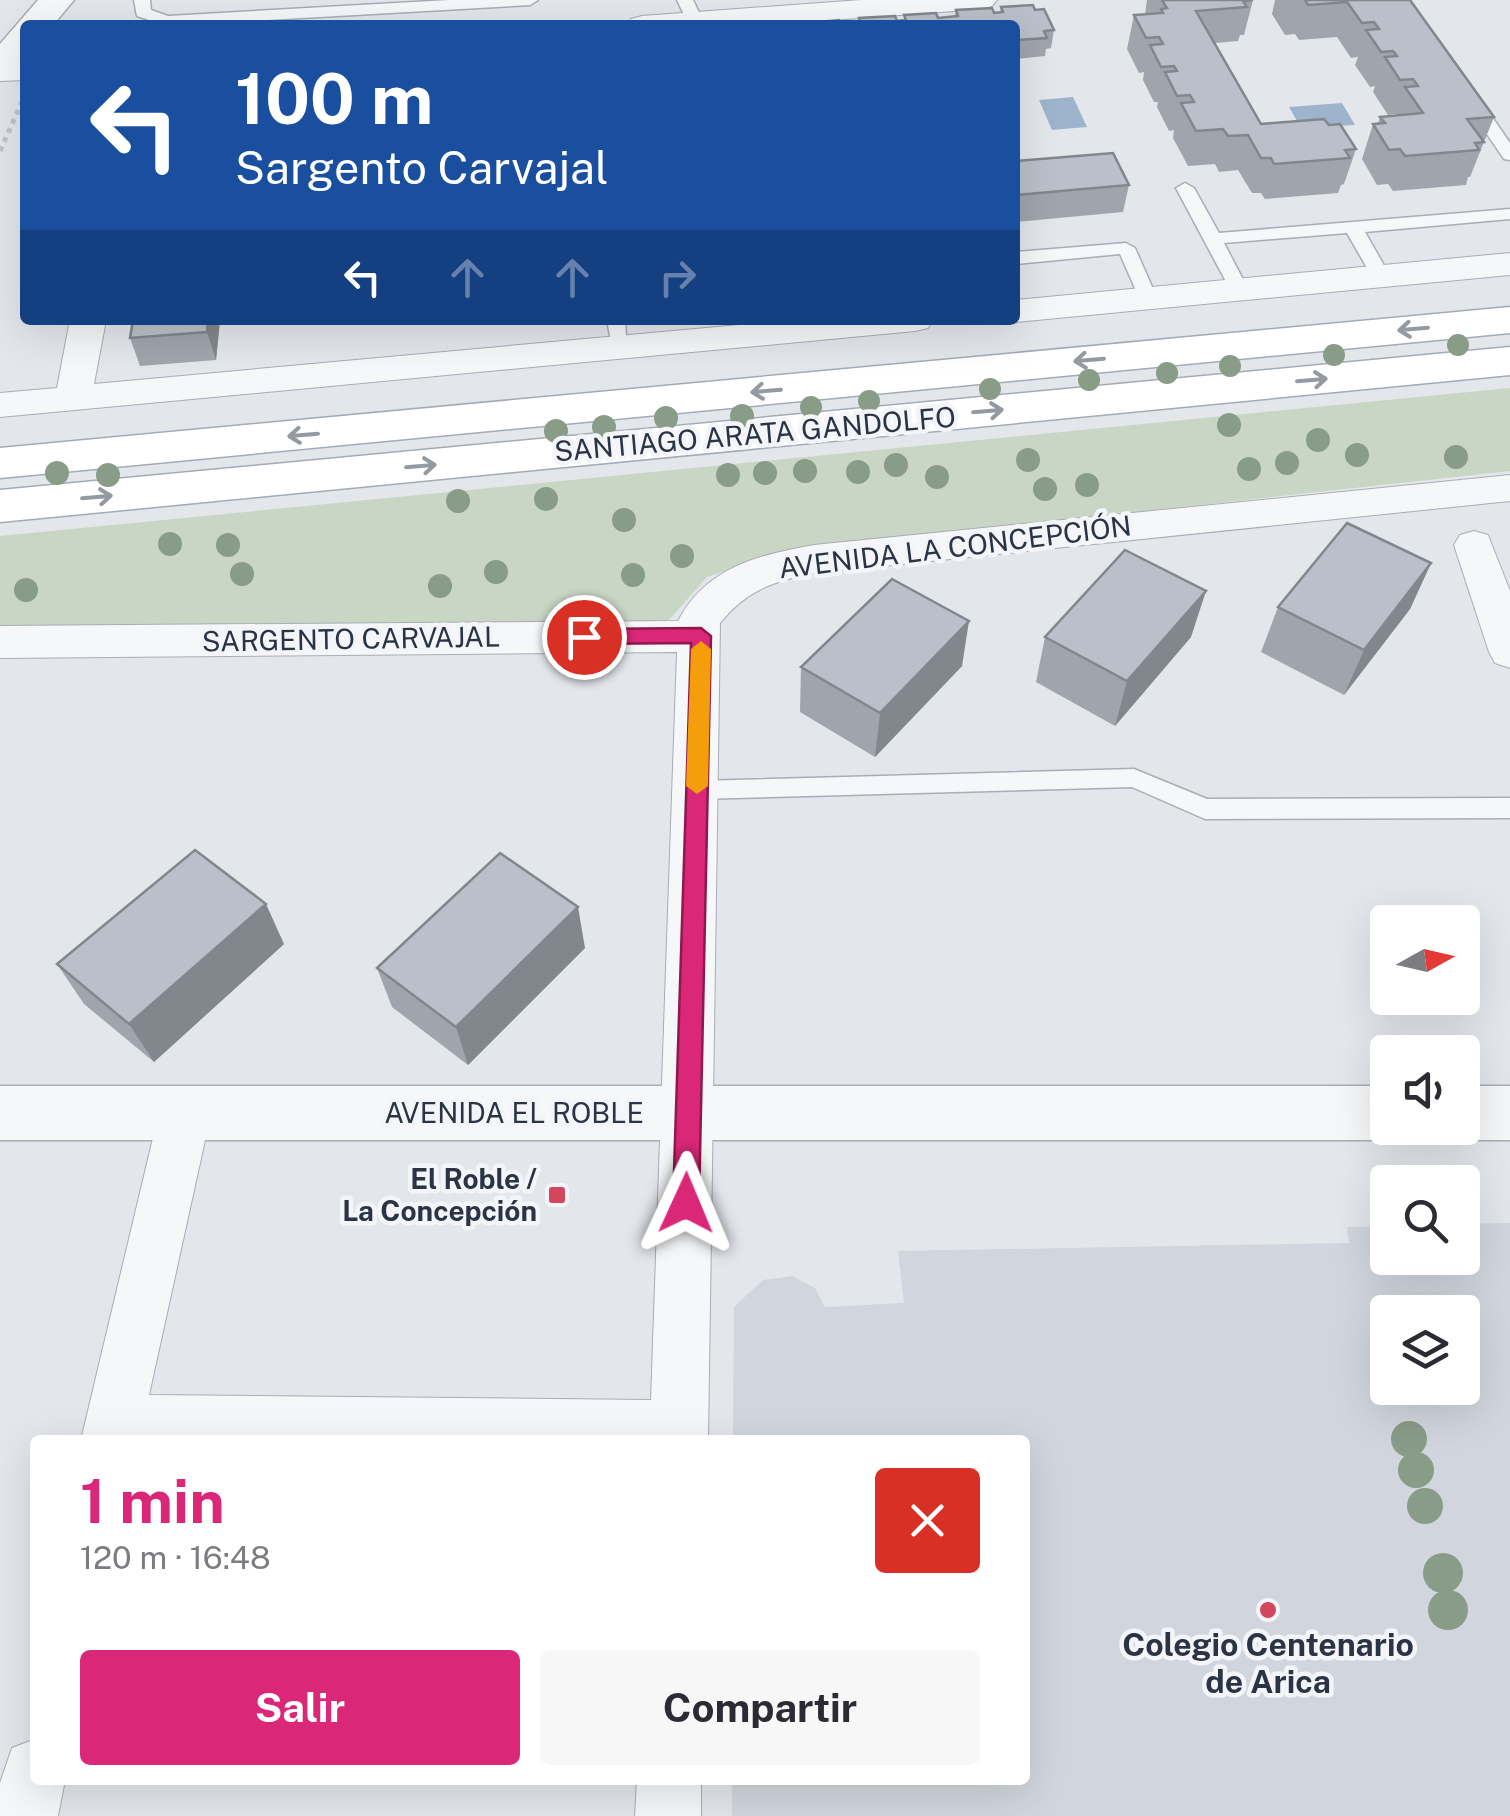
<!DOCTYPE html>
<html lang="es">
<head>
<meta charset="utf-8">
<style>
  body { margin:0; font-family:"Public Sans",sans-serif; background:#f7f7f7; color:#2b2b33; height:100vh; display:flex; flex-direction:column; font-size:38px; white-space:nowrap }
  * { box-sizing:border-box; margin:0 }
  p { font-size:32px; color:#7c7c81 }
  .icon { flex:none; width:55px; height:55px; fill:none; stroke:currentColor; stroke-width:2; stroke-linecap:round; stroke-linejoin:round }
  .map { position:relative; flex:1; overflow:hidden }
  .panel { position:absolute; left:30px; top:1435px; width:1000px; height:350px; display:flex; flex-direction:column; background:#fff; border-radius:10px; box-shadow:0 10px 40px #0002 }
  .panel>* { flex:none }
  .top-card { position:absolute; left:20px; top:20px; width:1000px; height:305px; border-radius:10px; box-shadow:0 10px 40px #0002; background:#1a4fa0; color:#fff; overflow:hidden }
  .needle { width:65px; rotate:82deg }
  .fabs { position:absolute; left:1370px; top:905px; display:grid; gap:20px }
  .fabs a { display:grid; place-items:center; width:110px; height:110px; border-radius:10px; background:#fff; box-shadow:0 10px 40px #0002; font-size:50px }
  .pin { position:absolute; display:grid; place-items:center; width:85px; height:85px; color:#fff; margin:-42px; border:5px solid #fff; border-radius:50%; box-shadow:0 2px 10px #0007 }
  .me { position:absolute; width:110px; margin:-55px; rotate:1deg; stroke-linejoin:round; filter:drop-shadow(0 0 8px #0008) }
  .turn { display:flex; align-items:center; gap:35px; height:210px; padding:0 50px; font-size:45px }
  .turn .icon { width:130px; height:130px; stroke-width:2.5 }
  .turn b { display:block; font-size:70px; line-height:85px }
  .lanes { display:flex; align-items:center; height:95px; padding:0 50px; background:#0003; justify-content:center; gap:50px; direction:ltr }
  .lanes .off { opacity:.35 }
  .round { display:grid; place-items:center; flex:none; width:105px; height:105px; border-radius:10px; background:#f7f7f7 }
  .overview { display:flex; align-items:center; justify-content:space-between; height:170px; padding:0 50px }
  h1 { font-size:60px; font-weight:700; line-height:75px; color:#db2777 }
  .button { display:flex; gap:20px; margin-top:auto; padding:20px 50px }
  .button a { flex:1; height:115px; border-radius:10px; background:#db2777; color:#fff; font-size:40px; font-weight:700; line-height:115px; text-align:center }
  .button a+a { background:#f7f7f7; color:#2b2b33 }
  .map>svg:first-child { display:block }
</style>
</head>
<body>
<div class="map">
<svg width="1510" height="1816" viewBox="0 0 1510 1816">
  <rect width="100%" height="100%" fill="#e3e6eb"/>
  <path fill="#d1d5dd" fill-rule="evenodd" d="M1510 1223V1816H732V1780H1025V1440H733L734 1307 763 1280 792 1276 815 1288 825 1307 904 1303 898 1251 1349 1243 1347 1227 1387 1226 1388 1258H1462L1463 1224ZM1388 1312H1462V1388H1388Z"/>
  <polygon fill="#c9d6c4" points="1510,388 1510,471 790,550 707,577 669,620 652,626 0,633 0,536"/>
  <g fill="#9eb4cc">
    <polygon points="1073,97 1087,127 1052,130 1039,100"/>
    <polygon points="1342,103 1355,125 1301,128 1289,107"/>
  </g>
  <g fill="none" stroke-linecap="round" stroke-linejoin="round">
    <defs>
      <g id="service">
        <polygon points="134,0 150,0 151,10 168,16 449,0 538,0 530,5 180,25 164,25 137,16"/>
        <polygon points="677,0 693,0 705,25 689,25"/>
        <polygon points="1467,98 1479,98 1510,143 1510,160 1504,159 1465,102"/>
        <polygon points="1185,183 1194,188 1219,233 1510,209 1510,219 1365,232 1390,276 1381,282 1374,280 1347,233 1224,243 1248,289 1239,295 1230,289 1176,188"/>
        <polygon points="1126,243 1135,248 1157,298 1155,302 1141,302 1120,254 1015,264 1015,252"/>
        <polygon points="607,320 625,320 627,352 613,352"/>
        <polygon points="1134,769 1207,799 1510,798 1510,818 1205,819 1132,787 697,799 689,797 685,790 689,783 697,781"/>
      </g>
      <g id="minor">
        <polygon points="861,0 997,0 992,6 982,9 764,25 627,25 631,19 642,16"/>
        <polygon points="25,62 25,80 0,81 0,63"/>
        <polygon points="1510,253 1510,275 1015,322 1007,320 1015,320 1015,300"/>
        <polygon points="70,320 106,320 94,384 793,320 933,320 928,328 915,331 0,417 0,393 57,388"/>
        <path d="M1510 475V501L814 573C774 581 747 590 720 623L708 1440H81L159 1113 167 1097 185 1090 203 1097 211 1113 149 1395 651 1400 677 652 0 658V626L678 621C706 567 759 555 814 545Z"/>
        <polygon points="1474,531 1488,535 1510,591 1510,668 1495,663 1489,652 1454,545 1460,535"/>
        <polygon points="35,1739 35,1780 65,1780 58,1816 0,1816 0,1783 12,1748"/>
        <polygon points="637,1780 701,1780 701,1816 635,1816"/>
      </g>
      <g id="tertiary">
        <path d="M38 0H74L53 25H25C25 49 28 71 0 78V44Z"/>
        <polygon points="0,1086 1388,1086 1388,1128 1411,1128 1388,1140 0,1140"/>
        <polygon points="1462,1086 1510,1086 1510,1140 1462,1140 1441,1132 1439,1128 1462,1128"/>
      </g>
      <g id="primary">
        <polygon points="1510,307 1510,333 0,478 0,448"/>
        <polygon points="1510,347 1510,375 0,522 0,490"/>
      </g>
    </defs>
    <use href="#service" stroke="#a8adb6" stroke-width="3"/>
    <use href="#minor" stroke="#a8adb6" stroke-width="2"/>
    <use href="#tertiary" stroke="#a8adb6" stroke-width="3"/>
    <use href="#primary" stroke="#a2abb8" stroke-width="3"/>
    <polyline stroke="#c1c4ca" stroke-width="5" stroke-dasharray="5 5" stroke-linecap="butt" points="0,151 22,102"/>
    <use href="#service" fill="#f6f7f9" fill-rule="evenodd"/>
    <use href="#minor" fill="#f6f7f9" fill-rule="evenodd"/>
    <use href="#tertiary" fill="#f6f7f9" fill-rule="evenodd"/>
    <use href="#primary" fill="#fff" fill-rule="evenodd"/>
  </g>
  <g fill="#899c88">
    <circle cx="1458" cy="345" r="11"/>
    <circle cx="1334" cy="355" r="11"/>
    <circle cx="1230" cy="366" r="11"/>
    <circle cx="1167" cy="373" r="11"/>
    <circle cx="1089" cy="380" r="11"/>
    <circle cx="990" cy="389" r="11"/>
    <circle cx="869" cy="401" r="11"/>
    <circle cx="811" cy="407" r="11"/>
    <circle cx="742" cy="416" r="12"/>
    <circle cx="666" cy="418" r="12"/>
    <circle cx="1229" cy="425" r="12"/>
    <circle cx="604" cy="427" r="12"/>
    <circle cx="556" cy="431" r="12"/>
    <circle cx="1318" cy="440" r="12"/>
    <circle cx="1357" cy="455" r="12"/>
    <circle cx="1456" cy="457" r="12"/>
    <circle cx="1028" cy="460" r="12"/>
    <circle cx="1287" cy="463" r="12"/>
    <circle cx="896" cy="465" r="12"/>
    <circle cx="1249" cy="469" r="12"/>
    <circle cx="805" cy="471" r="12"/>
    <circle cx="858" cy="472" r="12"/>
    <circle cx="57" cy="473" r="12"/>
    <circle cx="765" cy="473" r="12"/>
    <circle cx="108" cy="475" r="12"/>
    <circle cx="728" cy="475" r="12"/>
    <circle cx="937" cy="477" r="12"/>
    <circle cx="1087" cy="485" r="12"/>
    <circle cx="1045" cy="489" r="12"/>
    <circle cx="546" cy="499" r="12"/>
    <circle cx="458" cy="501" r="12"/>
    <circle cx="624" cy="520" r="12"/>
    <circle cx="170" cy="544" r="12"/>
    <circle cx="228" cy="545" r="12"/>
    <circle cx="682" cy="556" r="12"/>
    <circle cx="496" cy="572" r="12"/>
    <circle cx="242" cy="574" r="12"/>
    <circle cx="633" cy="575" r="12"/>
    <circle cx="440" cy="586" r="12"/>
    <circle cx="26" cy="590" r="12"/>
    <circle cx="1409" cy="1439" r="18"/>
    <circle cx="1416" cy="1470" r="18"/>
    <circle cx="1425" cy="1506" r="18"/>
    <circle cx="1443" cy="1573" r="20"/>
    <circle cx="1448" cy="1610" r="20"/>
  </g>
  <g fill="#a0a5ad">
    <polygon points="1147,0 1253,0 1244,35 1240,35 1238,41 1215,43 1261,124 1329,125 1356,149 1344,184 1341,185 1338,193 1265,199 1261,193 1252,193 1238,170 1219,172 1215,164 1188,166 1173,138 1174,130 1169,131 1157,107 1158,102 1154,102 1143,80 1144,72 1139,73 1127,49 1134,15 1145,14"/>
    <polygon points="1275,0 1410,0 1494,117 1470,177 1468,177 1466,185 1393,191 1388,184 1377,185 1362,159 1373,124 1378,124 1380,117 1396,116 1396,114 1388,115 1373,92 1375,86 1370,87 1355,65 1358,57 1351,58 1337,37 1299,40 1295,34 1285,35 1272,14"/>
    <polygon points="1001,7 1035,10 1054,30 1051,48 1046,49 1045,56 1015,59 1015,25 858,24 859,18 904,21 904,15 938,18 955,16 956,10 1000,13"/>
    <polygon points="1015,161 1129,185 1123,212 1015,222"/>
    <polygon points="220,320 216,360 140,366 130,338"/>
    <polygon points="1431,563 1410,609 1344,695 1261,652 1278,607"/>
    <polygon points="1045,637 1191,637 1115,726 1036,682"/>
    <polygon points="962,666 875,757 800,712 801,667"/>
    <polygon points="284,944 154,1062 84,1004 57,964"/>
    <polygon points="585,948 468,1065 392,1007 377,968"/>
  </g>
  <g fill="#82868d">
    <polygon points="208,320 220,320 216,360 207,332"/>
    <polygon points="1431,563 1410,609 1344,695 1364,650"/>
    <polygon points="1206,591 1191,637 1115,726 1127,681"/>
    <polygon points="969,621 962,666 875,757 880,713"/>
    <polygon points="266,904 284,944 154,1062 129,1024"/>
    <polygon points="578,907 585,948 468,1065 456,1027"/>
  </g>
  <g fill="#bac0c9" stroke="#82868d" stroke-width="2.5">
    <polygon points="1162,0 1253,0 1243,1 1247,7 1196,11 1261,124 1324,119 1329,125 1340,124 1356,149 1345,150 1350,158 1274,164 1271,158 1261,158 1248,135 1228,136 1223,129 1196,131 1181,103 1194,102 1190,95 1177,96 1165,72 1177,71 1174,66 1161,67 1150,45 1163,44 1159,37 1146,38 1134,15 1163,13 1161,9 1167,8"/>
    <polygon points="1305,0 1410,0 1494,117 1467,119 1484,142 1475,143 1479,150 1405,156 1400,149 1389,150 1373,124 1385,123 1380,117 1423,113 1405,87 1418,86 1413,79 1400,80 1385,57 1397,56 1393,51 1381,52 1366,30 1379,29 1374,22 1362,23 1347,2 1308,5"/>
    <polygon points="1033,5 1035,10 1044,9 1054,30 1044,31 1047,38 1015,40 1015,25 850,25 861,24 859,18 895,16 897,21 906,20 904,15 936,13 938,18 958,16 956,10 992,8 994,13 1003,12 1001,7"/>
    <polygon points="839,20 841,25 808,25 807,23"/>
    <polygon points="1113,153 1129,185 1015,195 1015,161"/>
    <polygon points="133,320 208,320 207,332 130,338"/>
    <polygon points="1347,523 1431,563 1364,650 1278,607"/>
    <polygon points="1125,550 1206,591 1127,681 1045,637"/>
    <polygon points="892,579 969,621 880,713 801,667"/>
    <polygon points="195,850 266,904 129,1024 57,964"/>
    <polygon points="500,853 578,907 456,1027 377,968"/>
  </g>
  <defs><path id="oneway-shaft" d="M-6 0H5M1.5-3L5.5 0L1.5 3" fill="none" stroke-width="1.6" stroke-linecap="round" stroke-linejoin="round" transform="scale(2.5)"/></defs>
  <g stroke="#949aa2">
    <use href="#oneway-shaft" transform="translate(1413 329) rotate(175)"/>
    <use href="#oneway-shaft" transform="translate(1089 360) rotate(175)"/>
    <use href="#oneway-shaft" transform="translate(1312 380) rotate(-5)"/>
    <use href="#oneway-shaft" transform="translate(766 391) rotate(175)"/>
    <use href="#oneway-shaft" transform="translate(988 411) rotate(-5)"/>
    <use href="#oneway-shaft" transform="translate(303 435) rotate(175)"/>
    <use href="#oneway-shaft" transform="translate(421 466) rotate(-5)"/>
    <use href="#oneway-shaft" transform="translate(97 497) rotate(-5)"/>
  </g>
  <polygon fill="#db2777" stroke="#8e194d" stroke-width="2.5" points="701,628 711,636 699,1203 695,1212 686,1215 677,1212 673,1203 691,643 584,644 574,637 584,629"/>
  <polygon fill="#f59e0b" points="701,641 711,649 708,786 697,794 686,786 691,649"/>
  <g fill="#d2475c" stroke="#f3f5f9" stroke-width="4">
    <rect x="547" y="1185" width="20" height="20" rx="5"/>
    <circle cx="1268" cy="1610" r="10"/>
  </g>
  <g text-anchor="middle" stroke-width="9" stroke-linejoin="round" paint-order="stroke">
    <g font-size="28" fill="#2a3444" stroke="#f3f5f9">
      <text transform="translate(755 434) rotate(-5)" y="10">SANTIAGO ARATA GANDOLFO</text>
      <text transform="translate(955 547) rotate(-7)" y="10">AVENIDA LA CONCEPCIÓN</text>
      <text transform="translate(351 639) rotate(-1)" y="10">SARGENTO CARVAJAL</text>
      <text x="514" y="1123">AVENIDA EL ROBLE</text>
    </g>
    <g font-size="28" font-weight="bold" fill="#2a3444" stroke="#f3f5f9" text-anchor="end">
      <text x="537" y="1189">El Roble /<tspan x="537" dy="32">La Concepción</tspan></text>
    </g>
    <g font-size="32" font-weight="bold" fill="#2a3444" stroke="#f3f5f9">
      <text x="1268" y="1656">Colegio Centenario<tspan x="1268" dy="37">de Arica</tspan></text>
    </g>
  </g>
</svg>
<div class="fabs">
<a><svg class="needle" viewBox="-14 -14 28 28"><path d="M0-13l5 13h-10z" fill="#e53935"/><path d="M0 13l5-13h-10z" fill="#7c7c81"/></svg></a>
<a><svg class="icon" aria-label="sound" viewBox="0 0 24 24"><path d="M4 9h4l5-4v14l-5-4H4zM17 9q2 3 0 6"/></svg></a>
<a><svg class="icon" aria-label="search" viewBox="0 0 24 24"><circle cx="10" cy="10" r="6"/><path d="M15 15l6 6"/></svg></a>
<a><svg class="icon" aria-label="layers" viewBox="0 0 24 24"><path d="M12 4l9 5-9 5-9-5zM3 14l9 5 9-5"/></svg></a>
</div>
<div class="pin" style="left:584px;top:637px;background:#d93025"><svg class="icon" aria-label="arrive" viewBox="0 0 24 24"><path d="M6 21V4h12l-3 4 3 4H6"/></svg></div>
<svg class="me" style="left:686px;top:1203px" viewBox="-20 -20 40 40"><path d="M0-17L14 15 0 8-14 15z" fill="#db2777" stroke="#fff" stroke-width="4"/></svg>
<div class="top-card">
<div class="turn"><svg class="icon" aria-label="left" viewBox="0 0 24 24"><path d="M17 20v-9H6M10 6l-5 5 5 5"/></svg><div><b>100 m</b>Sargento Carvajal</div></div>
<div class="lanes"><svg class="icon" aria-label="left" viewBox="0 0 24 24"><path d="M17 20v-9H6M10 6l-5 5 5 5"/></svg><svg class="icon off" aria-label="ahead" viewBox="0 0 24 24"><path d="M12 20V5M6 11l6-6 6 6"/></svg><svg class="icon off" aria-label="ahead" viewBox="0 0 24 24"><path d="M12 20V5M6 11l6-6 6 6"/></svg><svg class="icon off" aria-label="right" viewBox="0 0 24 24"><path d="M7 20v-9h11M14 6l5 5-5 5"/></svg></div>
</div>
<section class="panel">
<div class="overview"><div><h1>1 min</h1><p>120 m · 16:48</p></div><a class="round" style="background:#d93025;color:#fff"><svg class="icon" aria-label="close" viewBox="0 0 24 24"><path d="M6 6l12 12M18 6L6 18"/></svg></a></div>
<div class="button"><a>Salir</a><a>Compartir</a></div>
</section>
</div>
</body>
</html>
